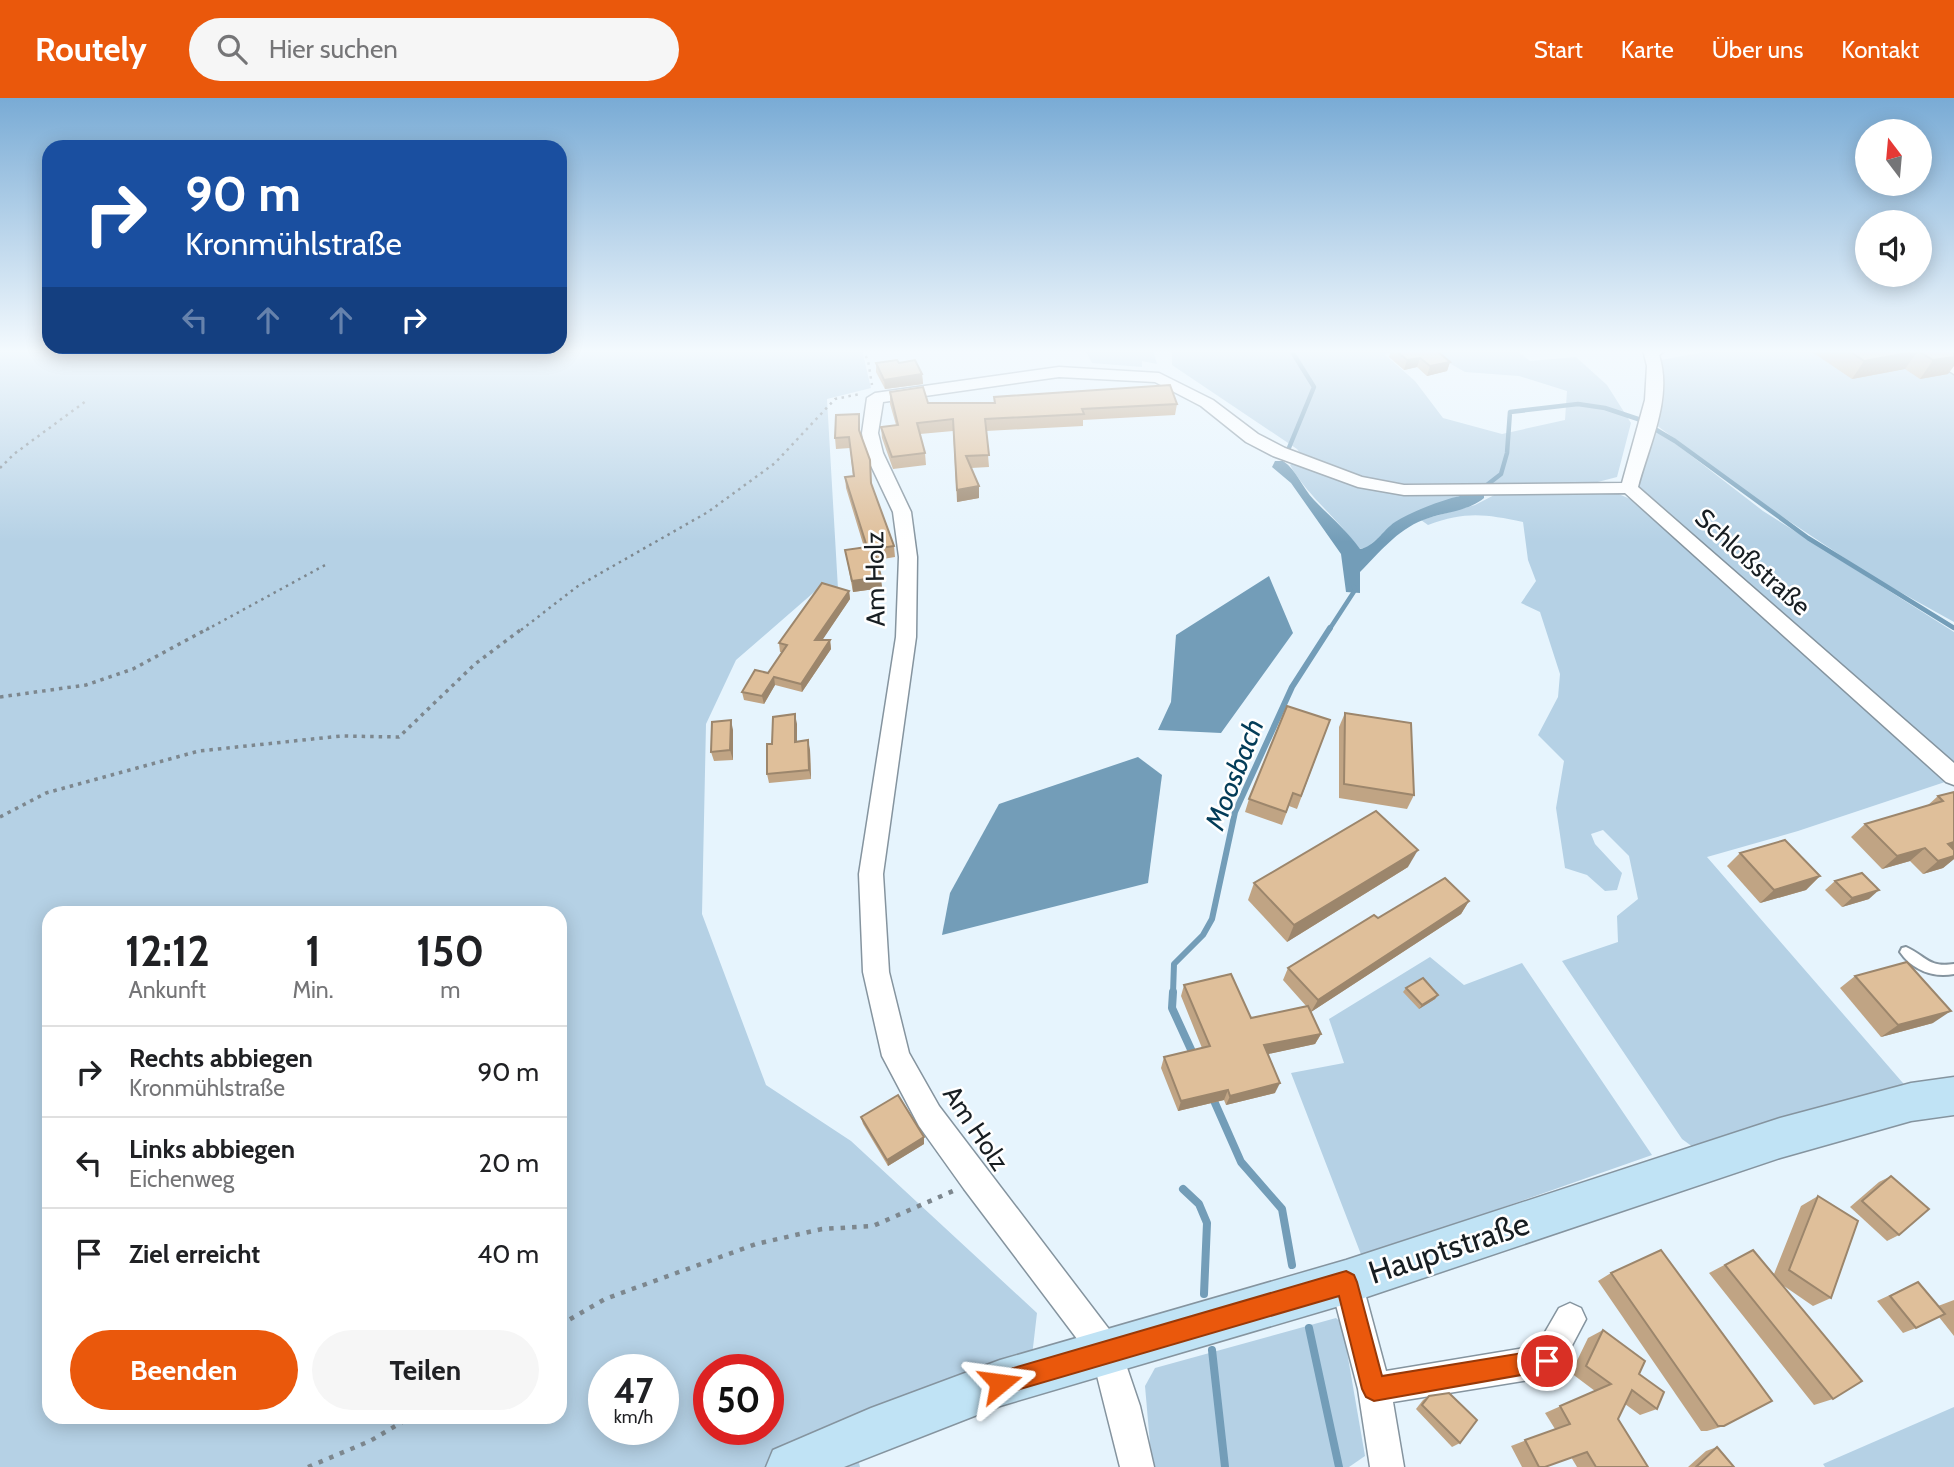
<!DOCTYPE html>
<html lang="de">
<head>
<meta charset="utf-8">
<style>
  body { margin:0; font-family:Cabin,sans-serif; background:#f6f6f6; color:#202124; height:100vh; display:flex; flex-direction:column; font-size:26px; white-space:nowrap }
  * { box-sizing:border-box; margin:0 }
  p { font-size:23px; color:#757577 }
  .icon { flex:none; width:38px; height:38px; fill:none; stroke:currentColor; stroke-width:2; stroke-linecap:round; stroke-linejoin:round }
  .map { position:relative; flex:1; overflow:hidden }
  .panel { position:absolute; left:42px; top:808px; width:525px; height:518px; display:flex; flex-direction:column; background:#fff; border-radius:21px; box-shadow:0 4px 18px #0003 }
  .panel>* { flex:none }
  .top-card { position:absolute; left:42px; top:42px; width:525px; height:214px; border-radius:21px; box-shadow:0 4px 18px #0003; background:#1a4fa0; color:#fff; overflow:hidden }
  .needle { width:46px; rotate:344deg }
  .fabs { position:absolute; left:1855px; top:21px; display:grid; gap:14px }
  .fabs a { display:grid; place-items:center; width:77px; height:77px; border-radius:50%; background:#fff; box-shadow:0 4px 18px #0003; font-size:35px }
  .speed { position:absolute; left:588px; top:1256px; display:flex; gap:14px; font-size:35px; font-weight:700; text-align:center }
  .speed>* { display:grid; place-content:center; width:91px; height:91px; border-radius:50%; background:#fff; box-shadow:0 4px 18px #0003; line-height:1 }
  .speed small { font-size:18px; font-weight:400 }
  .speed .limit { border:10px solid #d22; background:#fff; color:#111 }
  .pin { position:absolute; display:grid; place-items:center; width:60px; height:60px; color:#fff; margin:-30px; border:4px solid #fff; border-radius:50%; box-shadow:0 2px 7px #0007 }
  .me { position:absolute; width:77px; margin:-38px; rotate:74deg; stroke-linejoin:round; filter:drop-shadow(0 0 5px #0008) }
  .turn { display:flex; align-items:center; gap:24px; height:147px; padding:0 28px; font-size:32px }
  .turn .icon { width:91px; height:91px; stroke-width:2.5 }
  .turn b { display:block; font-size:49px; line-height:60px }
  .lanes { display:flex; align-items:center; height:66px; padding:0 28px; background:#0003; justify-content:center; gap:35px; direction:ltr }
  .lanes .off { opacity:.35 }
  .eta { display:flex; justify-content:space-evenly; align-items:center; height:119px; text-align:center }
  .eta b { font-size:42px; font-weight:700; line-height:49px }
  .action { display:flex; gap:14px; margin-top:auto; padding:14px 28px }
  .action a { flex:1; height:80px; border-radius:42px; background:#ea580c; color:#fff; font-size:28px; font-weight:700; line-height:80px; text-align:center }
  .action a+a { background:#f6f6f6; color:#202124 }
  ul { padding:0; list-style:none }
  li { display:flex; align-items:center; gap:21px; height:91px; padding:0 28px; border-top:2px solid #e0e0e0 }
  li div { flex:1 }
  li b { display:block; font-size:26px }
  li em { font-style:normal }
  header { display:flex; align-items:center; gap:42px; box-sizing:border-box; height:98px; padding:0 35px; background:#ea580c; color:#fff }
  header strong { font-size:33px }
  nav { display:flex; gap:38px; margin-inline-start:auto; font-size:24px }
  .search { width:490px; height:63px; background:#f6f6f6; display:flex; align-items:center; gap:18px; box-sizing:border-box; padding:0 24px; border-radius:38px; color:#757577; font-size:26px }
  .map>svg:first-child { display:block }
</style>
</head>
<body>
<header>
<strong>Routely</strong>
<div class="search"><svg class="icon" aria-label="search" viewBox="0 0 24 24"><circle cx="10" cy="10" r="6"/><path d="M15 15l6 6"/></svg>Hier suchen</div>
<nav><a>Start</a><a>Karte</a><a>Über uns</a><a>Kontakt</a></nav>
</header>
<div class="map">
<svg width="1954" height="1369" viewBox="0 0 1954 1369">
  <rect width="100%" height="100%" fill="#e6f4fd"/>
  <g fill="#b5d1e5" fill-rule="evenodd">
    <path d="M0 252H862L871 290 827 301 838 491 820 489 736 562 706 626 702 816 766 987 851 1043 1037 1215 1032 1258 848 1323 860 1369H0ZM49 816H560V1320H49ZM604 1272H663V1332H604ZM709 1272H768V1332H709Z"/>
    <polygon points="1085,252 1153,252 1157,266 1142,263 1142,269 1092,265"/>
    <path d="M1175 252H1516L1530 263 1576 259 1607 287 1631 325 1617 379 1594 385 1385 386 1306 363 1297 351 1172 267V253ZM1426 252 1465 274 1519 278 1567 293 1565 322 1502 336 1443 320 1415 283 1384 256Z"/>
    <polygon points="1715,252 1919,252 1954,274 1954,524 1873,479 1765,407 1652,324 1661,286 1661,262"/>
    <polygon points="1658,332 1763,413 1954,534 1954,670 1639,390 1636,381 1648,334"/>
    <path d="M1293 364 1368 390 1471 393 1394 425 1368 449 1359 451C1338 420 1309 400 1290 367Z"/>
    <path d="M1609 392 1635 403 1951 682 1798 733 1707 759 1909 992 1701 1055 1682 1041 1562 863 1618 844 1617 818 1638 801 1629 758 1603 732 1591 736 1595 746 1622 775 1617 792 1605 793 1587 777 1565 770 1556 710 1564 663 1538 637 1558 599 1560 576 1540 514 1521 505 1536 483 1528 462 1523 424C1485 416 1466 413 1428 427L1421 422 1475 407 1502 393Z"/>
    <polygon points="1430,859 1464,887 1522,865 1652,1057 1362,1159 1291,975 1344,965 1329,921"/>
    <polygon points="1336,1220 1342,1225 1365,1358 1349,1369 1152,1369 1145,1288 1155,1270"/>
    <polygon points="1954,1309 1954,1369 1825,1369 1823,1366"/>
  </g>
  <g fill="#739db8">
    <path d="M1275 363H1283C1297 372 1302 390 1314 402 1330 419 1346 431 1360 451 1374 449 1383 432 1395 424 1416 411 1460 394 1484 395V400C1467 414 1443 414 1423 422 1397 432 1379 455 1360 474V495L1346 494 1341 456 1291 385 1272 369Z"/>
    <polygon points="1269,478 1293,535 1221,635 1158,632 1171,604 1176,537"/>
    <polygon points="1138,659 1162,677 1148,785 942,837 950,795 999,706"/>
  </g>
  <g fill="none" stroke-linecap="round" stroke-linejoin="round">
    <g stroke="#739db8" stroke-width="4.5">
      <polyline points="1286,357 1314,289 1291,252"/>
      <polyline points="1483,390 1501,376 1507,355 1510,314 1578,306 1605,310 1638,321 1675,343 1808,440 1954,530"/>
      <polyline points="1329,532 1355,492 1354,489"/>
    </g>
    <polyline stroke="#739db8" stroke-width="6" points="1173,895 1174,866 1203,837 1212,821 1235,714 1292,589 1330,530"/>
    <g stroke="#739db8" stroke-width="8">
      <polyline points="1173,894 1172,910 1194,958"/>
      <polyline points="1211,996 1241,1064 1282,1111 1292,1167"/>
      <polyline points="1183,1091 1199,1106 1207,1125 1204,1196"/>
      <polyline points="1309,1230 1339,1369"/>
      <polyline points="1212,1252 1225,1369"/>
    </g>
    <defs>
      <path id="lane" d="M1906 849C1926 858 1928 870 1954 866V876C1933 880 1912 872 1900 854L1902 850Z"/>
      <g id="street">
        <path d="M1643 252H1667L1659 257C1673 300 1649 347 1638 389L1954 665V687L1946 684 1625 395 1404 397 1358 389 1273 358 1246 344 1201 308 1155 284 1059 279 883 304 878 335 883 355 911 414 917 459 916 539 883 776 889 874 909 955 939 1008 1118 1243 1140 1308 1154 1369H1120L1093 1262 964 1091 919 1028 882 958 863 874 859 776 896 539 899 459 893 414 865 355 862 335 867 300 875 295 1059 269 1159 275 1213 302 1258 336 1285 350 1362 379 1404 387 1622 385 1645 302 1647 268Z"/>
        <polygon points="1916,252 1935,252 1954,264 1954,276"/>
        <polygon points="1346,1168 1357,1173 1362,1184 1386,1273 1537,1248 1559,1210 1570,1205 1581,1210 1586,1221 1558,1274 1547,1279 1393,1304 1404,1369 1370,1369 1358,1291 1330,1184 1335,1173"/>
      </g>
      <polygon id="secondary" points="1954,979 1954,1017 1911,1023 1780,1060 1346,1206 1000,1308 844,1369 766,1369 773,1352 871,1310 1000,1262 1346,1162 1780,1020 1911,985"/>
    </defs>
    <use href="#lane" stroke="#85949f" stroke-width="4"/>
    <use href="#street" stroke="#85949f" stroke-width="3"/>
    <use href="#secondary" stroke="#85949f" stroke-width="3"/>
    <g stroke="#7d878e" stroke-width="2.5" stroke-dasharray="2.5 4.5" stroke-linecap="butt">
      <polyline points="862,252 868,262 872,287"/>
      <polyline points="0,370 14,356 86,303"/>
      <polyline points="206,532 327,466"/>
      <polyline points="521,532 578,488 708,414 775,365 835,301 860,296"/>
    </g>
    <g stroke="#7d878e" stroke-width="3.5" stroke-dasharray="3.5 5" stroke-linecap="butt">
      <polyline points="0,599 86,587 133,571 209,530"/>
      <polyline points="0,719 46,695 199,653 341,638 399,639 475,566 523,530"/>
    </g>
    <g stroke="#7d878e" stroke-width="4.5" stroke-dasharray="4.5 7" stroke-linecap="butt">
      <polyline points="560,1227 605,1201 756,1146 822,1131 873,1128 953,1093"/>
      <polyline points="308,1369 370,1343 409,1320"/>
    </g>
    <use href="#lane" fill="#fff" fill-rule="evenodd"/>
    <use href="#street" fill="#fff" fill-rule="evenodd"/>
    <use href="#secondary" fill="#c0e3f5" fill-rule="evenodd"/>
  </g>
  <g fill="#c0a484">
    <polygon points="1391,252 1420,252 1450,264 1447,273 1427,278 1417,269 1404,272 1389,259"/>
    <polygon points="1813,252 1954,252 1948,276 1920,281 1905,271 1852,281 1812,254"/>
    <polygon points="876,265 899,265 922,276 923,286 885,291 876,274"/>
    <polygon points="890,294 928,305 994,305 994,299 1177,306 1175,317 1083,322 1083,328 986,333 989,369 971,370 979,400 957,404 953,333 920,336 925,355 926,367 893,371 882,340 881,329 896,327 890,306"/>
    <polygon points="859,316 860,334 871,386 894,448 895,459 877,462 882,490 853,494 845,452 864,449 846,390 845,379 853,378 850,350 836,351 835,340"/>
    <polygon points="849,493 850,501 822,542 830,542 831,551 802,594 775,587 764,606 744,602 742,594 768,575 782,554 780,554 779,545"/>
    <polygon points="1345,615 1414,697 1407,711 1339,700 1339,629"/>
    <polygon points="1330,622 1297,711 1289,708 1282,727 1245,714 1249,701"/>
    <polygon points="797,626 797,643 810,652 811,681 769,685 767,676 772,646"/>
    <polygon points="733,632 733,662 714,663 711,654"/>
    <polygon points="1954,694 1954,761 1943,770 1923,776 1910,763 1882,771 1851,739 1865,726 1927,708 1938,698"/>
    <polygon points="1740,755 1820,778 1806,792 1760,805 1727,768"/>
    <polygon points="1408,769 1287,844 1248,802 1254,785"/>
    <polygon points="1835,783 1869,801 1842,809 1825,792"/>
    <polygon points="1469,803 1461,816 1311,914 1310,912 1321,936 1315,946 1267,956 1275,995 1226,1007 1224,1002 1178,1013 1161,970 1164,959 1202,950 1181,898 1184,887 1251,920 1307,909 1283,882 1288,870 1378,820"/>
    <polygon points="1855,878 1933,925 1881,939 1840,890"/>
    <polygon points="1406,890 1438,897 1435,901 1419,911 1403,894"/>
    <polygon points="861,1019 924,1039 924,1046 888,1068 863,1026"/>
    <polygon points="1891,1078 1899,1137 1887,1143 1850,1109 1879,1084"/>
    <polygon points="1818,1098 1831,1200 1813,1208 1784,1188 1833,1301 1814,1307 1709,1175 1753,1152 1774,1176 1801,1108"/>
    <polygon points="1611,1175 1724,1328 1707,1333 1701,1333 1598,1183"/>
    <polygon points="1918,1184 1938,1208 1954,1202 1954,1238 1939,1219 1916,1230 1903,1235 1877,1203"/>
    <polygon points="1603,1232 1639,1276 1657,1311 1640,1317 1625,1306 1618,1321 1648,1369 1577,1369 1571,1359 1545,1369 1522,1369 1511,1348 1555,1331 1545,1315 1595,1293 1571,1275 1588,1240"/>
    <polygon points="1429,1298 1460,1345 1452,1349 1416,1311 1423,1302"/>
    <polygon points="1717,1349 1734,1369 1688,1369 1706,1353"/>
  </g>
  <g fill="#9c866c">
    <polygon points="1918,253 1905,271 1852,281 1864,263"/>
    <polygon points="1954,259 1954,268 1948,276 1920,281 1933,262"/>
    <polygon points="1420,260 1417,269 1404,272 1407,262"/>
    <polygon points="1450,264 1447,273 1427,278 1430,268"/>
    <polygon points="922,276 923,286 885,291 884,282"/>
    <polygon points="979,388 979,400 957,404 957,392"/>
    <polygon points="881,479 882,490 853,494 852,483"/>
    <polygon points="849,493 850,501 817,550 815,542"/>
    <polygon points="830,542 831,551 802,594 801,586"/>
    <polygon points="774,579 775,587 764,606 762,598"/>
    <polygon points="795,616 797,626 797,653 795,644"/>
    <polygon points="731,622 733,632 733,662 730,652"/>
    <polygon points="808,642 810,652 811,681 809,672"/>
    <polygon points="1954,744 1954,753 1932,759 1948,746"/>
    <polygon points="1925,750 1910,763 1882,771 1897,758"/>
    <polygon points="1418,752 1408,769 1287,844 1294,827"/>
    <polygon points="1954,758 1954,761 1943,770 1923,776 1938,763"/>
    <polygon points="1820,778 1806,792 1760,805 1774,792"/>
    <polygon points="1879,792 1869,801 1842,809 1852,800"/>
    <polygon points="1469,803 1461,816 1311,914 1318,902"/>
    <polygon points="1438,897 1435,901 1419,911 1422,907"/>
    <polygon points="1951,913 1933,925 1881,939 1898,927"/>
    <polygon points="1321,936 1315,946 1259,958 1264,947"/>
    <polygon points="1280,985 1275,995 1226,1007 1230,998"/>
    <polygon points="1228,992 1224,1002 1178,1013 1181,1003"/>
    <polygon points="924,1039 924,1046 888,1068 887,1062"/>
  </g>
  <g fill="#dfbf9a" stroke="#9c866c" stroke-width="2">
    <polygon points="1395,252 1420,252 1421,253 1436,252 1450,264 1430,268 1420,260 1407,262"/>
    <polygon points="1848,252 1954,252 1954,259 1933,262 1918,253 1864,263"/>
    <polygon points="897,262 899,265 915,262 922,276 884,282 876,265"/>
    <polygon points="1170,287 1177,306 1082,311 1084,316 985,321 989,357 966,358 979,388 957,392 953,321 917,325 925,355 892,359 881,329 898,327 890,294 923,289 928,305 995,305 994,299"/>
    <polygon points="859,316 859,332 870,362 871,385 894,448 874,451 881,479 852,483 845,452 867,449 845,379 854,378 849,339 835,340 836,317"/>
    <polygon points="822,485 849,493 815,542 830,542 801,586 774,579 762,598 742,594 755,572 768,575 787,547 779,545"/>
    <polygon points="1287,608 1330,622 1301,698 1293,695 1286,714 1249,701"/>
    <polygon points="1345,615 1411,625 1414,697 1344,686"/>
    <polygon points="795,616 795,644 808,642 809,672 767,676 767,646 772,646 773,619"/>
    <polygon points="731,622 730,652 711,654 712,624"/>
    <polygon points="1954,694 1954,744 1948,746 1954,752 1954,758 1938,763 1925,750 1897,758 1865,726 1943,703 1938,698"/>
    <polygon points="1376,713 1418,752 1294,827 1254,785"/>
    <polygon points="1785,742 1820,778 1774,792 1740,755"/>
    <polygon points="1862,775 1879,792 1852,800 1835,783"/>
    <polygon points="1445,780 1469,803 1318,902 1288,870 1374,817 1378,820"/>
    <polygon points="1907,864 1951,913 1898,927 1855,878"/>
    <polygon points="1231,876 1251,920 1308,908 1321,936 1264,947 1280,985 1230,998 1228,992 1181,1003 1164,959 1210,948 1184,887"/>
    <polygon points="1423,880 1438,897 1422,907 1406,890"/>
    <polygon points="898,997 924,1039 887,1062 861,1019"/>
    <polygon points="1891,1078 1929,1111 1899,1137 1862,1103"/>
    <polygon points="1818,1098 1858,1123 1831,1200 1789,1172"/>
    <polygon points="1661,1152 1772,1303 1724,1328 1718,1328 1611,1175"/>
    <polygon points="1753,1152 1862,1283 1833,1301 1725,1167"/>
    <polygon points="1918,1184 1945,1216 1916,1230 1890,1198"/>
    <polygon points="1603,1232 1645,1263 1639,1276 1664,1294 1657,1311 1632,1292 1618,1321 1648,1369 1596,1369 1587,1354 1545,1369 1539,1369 1525,1342 1570,1326 1560,1308 1611,1286 1586,1268"/>
    <polygon points="1449,1295 1477,1322 1460,1345 1422,1307 1429,1298"/>
    <polygon points="1717,1349 1734,1369 1696,1369"/>
  </g>
  <linearGradient id="sky" x2="0" y2="1"><stop stop-color="#79abd5"/><stop offset="0.57" stop-color="#f4fafe"/><stop offset="1" stop-color="#f4fafe" stop-opacity="0"/></linearGradient>
  <rect width="1954" height="444" fill="url(#sky)"/>
  <polygon fill="#ea580c" stroke="#983908" stroke-width="2" points="1346,1173 1354,1177 1357,1184 1382,1278 1547,1251 1555,1255 1559,1263 1555,1271 1374,1303 1366,1299 1362,1291 1339,1198 1000,1297 992,1294 989,1285 992,1277 1000,1274"/>
  <g text-anchor="middle" stroke-width="5" stroke-linejoin="round" paint-order="stroke">
    <g font-size="26" fill="#181e22" stroke="#fff">
      <text transform="translate(1753 464) rotate(42)" y="9">Schloßstraße</text>
      <text transform="translate(875 481) rotate(-91)" y="9">Am Holz</text>
      <text transform="translate(976 1030) rotate(56)" y="9">Am Holz</text>
    </g>
    <g font-size="28" font-style="italic" fill="#033c58" stroke="#fff">
      <text transform="translate(1234 676) rotate(-69)" y="10">Moosbach</text>
    </g>
    <g font-size="32" fill="#181e22" stroke="#fff">
      <text transform="translate(1449 1150) rotate(-18)" y="11">Hauptstraße</text>
    </g>
  </g>
</svg>
<div class="fabs">
<a><svg class="needle" viewBox="-14 -14 28 28"><path d="M0-13l5 13h-10z" fill="#e53935"/><path d="M0 13l5-13h-10z" fill="#757577"/></svg></a>
<a><svg class="icon" aria-label="sound" viewBox="0 0 24 24"><path d="M4 9h4l5-4v14l-5-4H4zM17 9q2 3 0 6"/></svg></a>
</div>
<div class="speed"><div>47<small>km/h</small></div><div class="limit">50</div></div>
<div class="pin" style="left:1547px;top:1263px;background:#d93025"><svg class="icon" aria-label="arrive" viewBox="0 0 24 24"><path d="M6 21V4h12l-3 4 3 4H6"/></svg></div>
<svg class="me" style="left:1000px;top:1285px" viewBox="-20 -20 40 40"><path d="M0-17L14 15 0 8-14 15z" fill="#ea580c" stroke="#fff" stroke-width="4"/></svg>
<div class="top-card">
<div class="turn"><svg class="icon" aria-label="right" viewBox="0 0 24 24"><path d="M7 20v-9h11M14 6l5 5-5 5"/></svg><div><b>90 m</b>Kronmühlstraße</div></div>
<div class="lanes"><svg class="icon off" aria-label="left" viewBox="0 0 24 24"><path d="M17 20v-9H6M10 6l-5 5 5 5"/></svg><svg class="icon off" aria-label="ahead" viewBox="0 0 24 24"><path d="M12 20V5M6 11l6-6 6 6"/></svg><svg class="icon off" aria-label="ahead" viewBox="0 0 24 24"><path d="M12 20V5M6 11l6-6 6 6"/></svg><svg class="icon" aria-label="right" viewBox="0 0 24 24"><path d="M7 20v-9h11M14 6l5 5-5 5"/></svg></div>
</div>
<section class="panel">
<div class="eta">
<div><b>12:12</b><p>Ankunft</p></div>
<div><b>1</b><p>Min.</p></div>
<div><b>150</b><p>m</p></div>
</div>
<ul>
<li><svg class="icon" aria-label="right" viewBox="0 0 24 24"><path d="M7 20v-9h11M14 6l5 5-5 5"/></svg><div><b>Rechts abbiegen</b><p>Kronmühlstraße</p></div><em>90 m</em></li>
<li><svg class="icon" aria-label="left" viewBox="0 0 24 24"><path d="M17 20v-9H6M10 6l-5 5 5 5"/></svg><div><b>Links abbiegen</b><p>Eichenweg</p></div><em>20 m</em></li>
<li><svg class="icon" aria-label="arrive" viewBox="0 0 24 24"><path d="M6 21V4h12l-3 4 3 4H6"/></svg><div><b>Ziel erreicht</b></div><em>40 m</em></li>
</ul>
<div class="action"><a>Beenden</a><a>Teilen</a></div>
</section>
</div>
</body>
</html>
